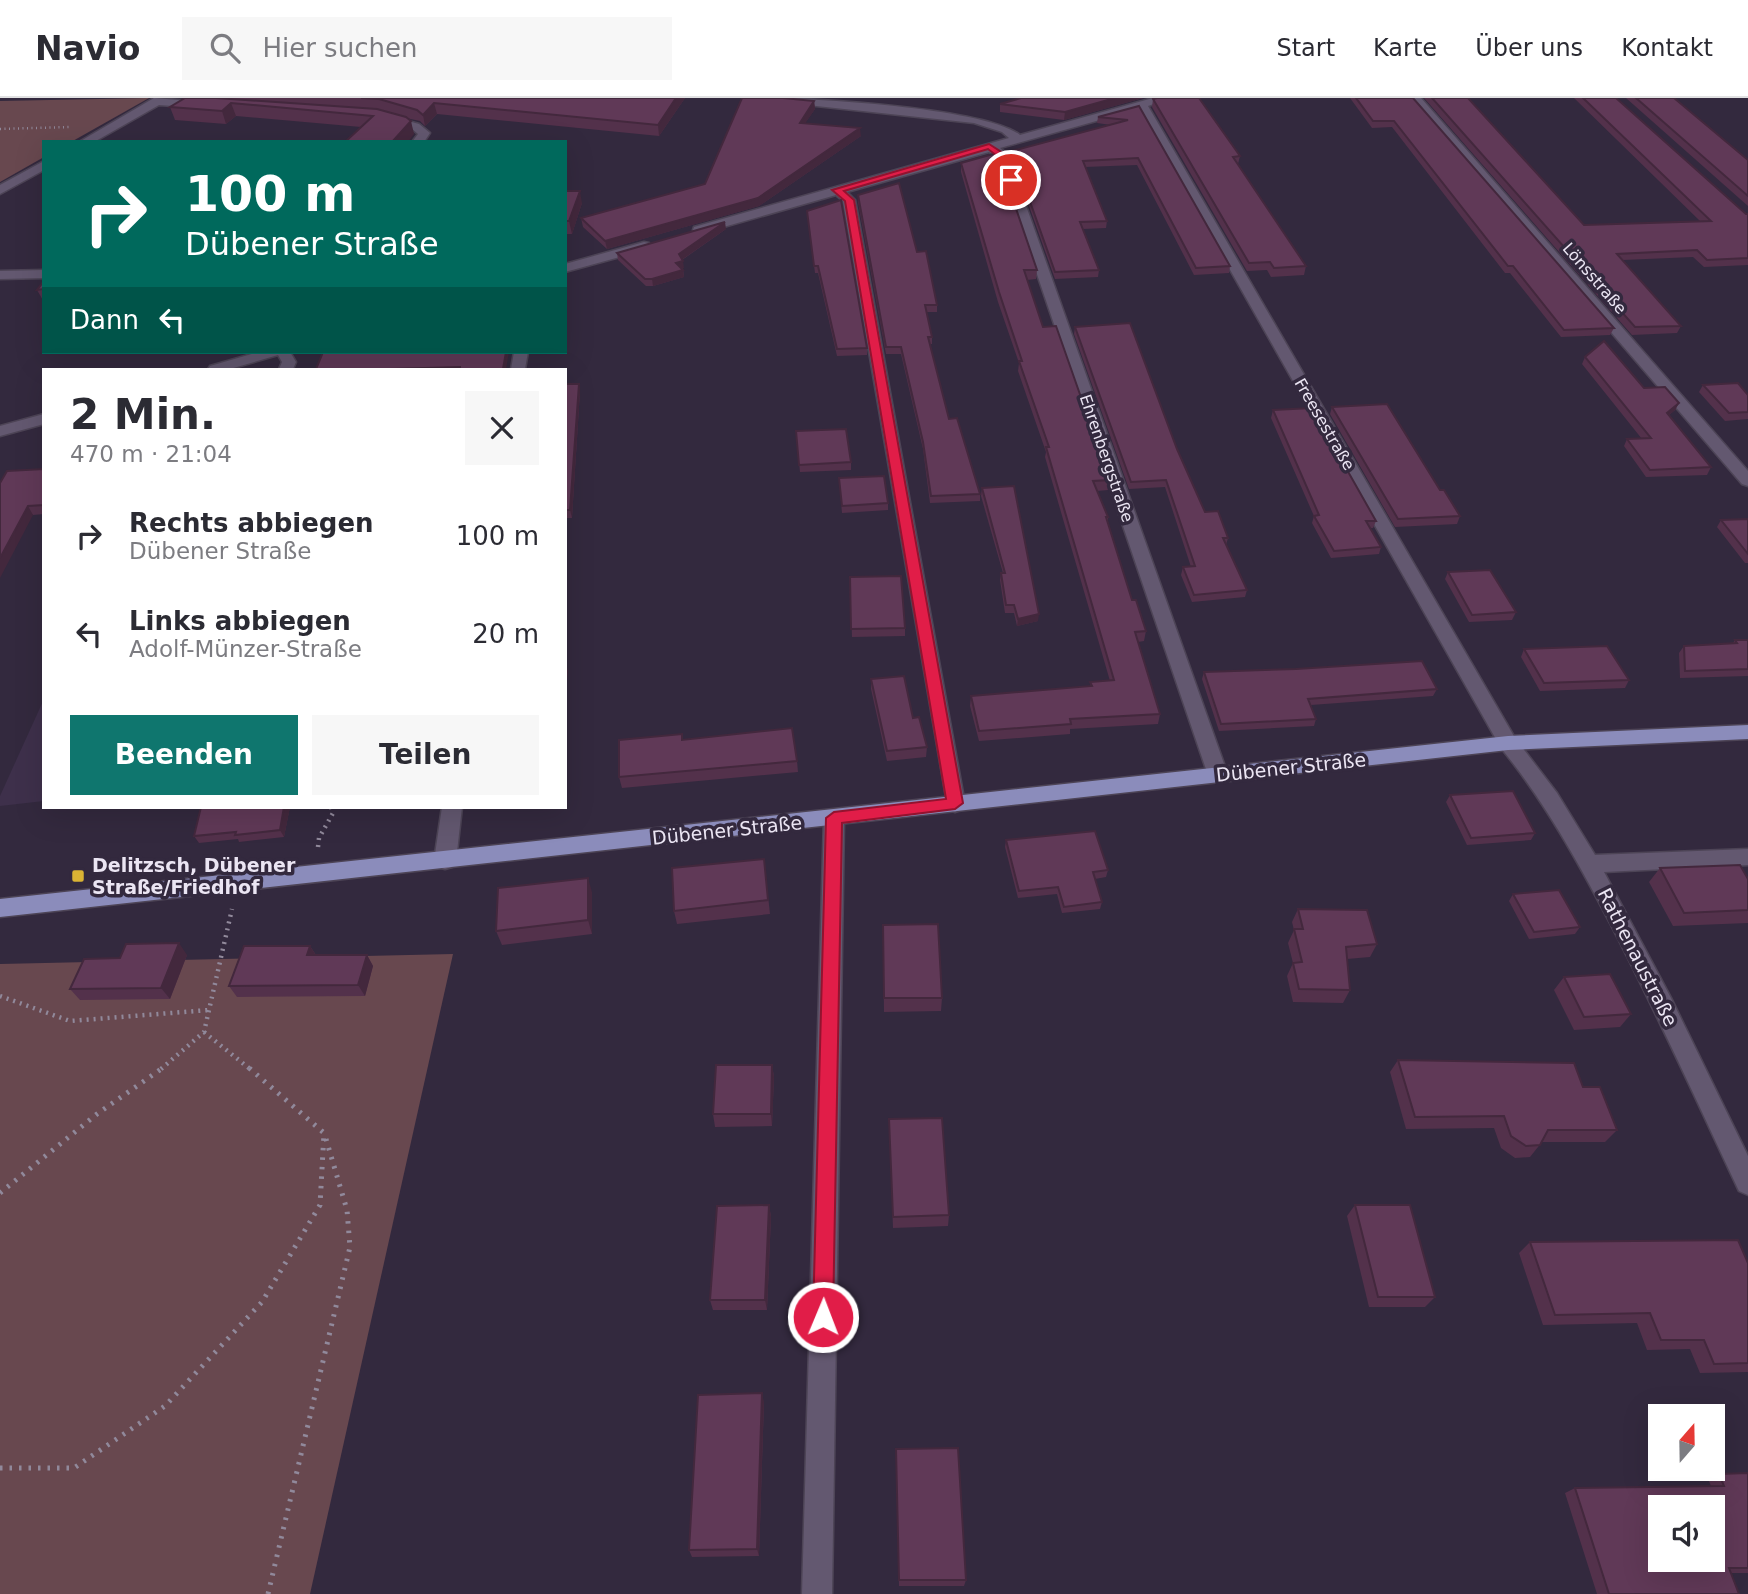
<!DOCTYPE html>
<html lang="de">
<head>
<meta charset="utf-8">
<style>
  body { margin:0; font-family:"DejaVu Sans",sans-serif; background:#f7f7f7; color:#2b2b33; height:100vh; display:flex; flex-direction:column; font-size:26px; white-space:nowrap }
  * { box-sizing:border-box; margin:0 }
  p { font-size:23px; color:#7c7c81 }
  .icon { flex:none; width:38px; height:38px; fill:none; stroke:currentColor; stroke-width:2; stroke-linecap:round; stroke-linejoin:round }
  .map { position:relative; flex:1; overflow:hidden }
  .drawer { position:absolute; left:42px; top:270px; width:525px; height:441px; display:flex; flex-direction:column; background:#fff; border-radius:0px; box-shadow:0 7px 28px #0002 }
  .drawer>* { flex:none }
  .guide { position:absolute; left:42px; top:42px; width:525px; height:214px; border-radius:0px; box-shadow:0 7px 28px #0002; background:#00695c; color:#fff; overflow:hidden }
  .needle { width:46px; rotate:20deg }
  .tools { position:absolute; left:1648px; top:1306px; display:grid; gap:14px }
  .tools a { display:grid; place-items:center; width:77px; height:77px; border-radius:0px; background:#fff; box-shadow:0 7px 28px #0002; font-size:35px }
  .pin { position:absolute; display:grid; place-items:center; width:60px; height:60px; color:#fff; margin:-30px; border:4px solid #fff; border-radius:50%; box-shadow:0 2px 7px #0007 }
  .me { position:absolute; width:77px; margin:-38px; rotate:1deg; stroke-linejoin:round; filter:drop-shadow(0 0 5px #0008) }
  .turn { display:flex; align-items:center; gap:24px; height:147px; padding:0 28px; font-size:32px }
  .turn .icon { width:91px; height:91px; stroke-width:2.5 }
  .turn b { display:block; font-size:49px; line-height:60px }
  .then { display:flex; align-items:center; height:66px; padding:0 28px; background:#0003; gap:14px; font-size:26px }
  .round { display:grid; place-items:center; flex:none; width:74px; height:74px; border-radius:0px; background:#f7f7f7 }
  .summary { display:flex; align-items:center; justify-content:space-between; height:119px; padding:0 28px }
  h1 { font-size:42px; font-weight:600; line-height:52px }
  .button { display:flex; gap:14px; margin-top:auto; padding:14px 28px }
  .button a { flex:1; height:80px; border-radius:0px; background:#0f766e; color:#fff; font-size:28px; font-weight:600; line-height:80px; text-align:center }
  .button a+a { background:#f7f7f7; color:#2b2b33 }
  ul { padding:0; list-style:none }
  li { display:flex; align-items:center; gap:21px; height:98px; padding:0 28px }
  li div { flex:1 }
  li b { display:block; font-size:26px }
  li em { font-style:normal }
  header { display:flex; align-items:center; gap:42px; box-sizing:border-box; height:98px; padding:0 35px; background:#fff; border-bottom:2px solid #e1e1e2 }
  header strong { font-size:33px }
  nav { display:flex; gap:38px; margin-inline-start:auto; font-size:24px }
  .search { width:490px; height:63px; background:#f7f7f7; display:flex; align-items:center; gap:18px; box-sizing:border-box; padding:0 24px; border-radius:0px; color:#7c7c81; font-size:26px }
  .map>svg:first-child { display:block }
</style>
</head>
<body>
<header>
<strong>Navio</strong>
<div class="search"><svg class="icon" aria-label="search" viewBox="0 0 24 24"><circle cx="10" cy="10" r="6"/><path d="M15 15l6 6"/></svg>Hier suchen</div>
<nav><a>Start</a><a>Karte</a><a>Über uns</a><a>Kontakt</a></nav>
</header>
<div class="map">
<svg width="1748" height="1496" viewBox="0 0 1748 1496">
  <rect width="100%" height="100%" fill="#33293e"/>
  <polygon fill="#3e304b" points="44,601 44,703 0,708 0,698"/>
  <g fill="#68484f">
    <polygon points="149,0 71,44 44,44 44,59 0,84 0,3"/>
    <polygon points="453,856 310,1496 0,1496 0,866"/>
  </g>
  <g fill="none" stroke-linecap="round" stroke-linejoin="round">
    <defs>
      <g id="minor">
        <polygon points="154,0 203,4 209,7 203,10 159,7 94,44 79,44"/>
        <path d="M764 0C814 0 985 10 1020 37L1153 0H1171L1148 8 1515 640 1557 695 1595 757 1748 751V767L1604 774 1671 900 1748 1058V1097L1739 1093C1697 1004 1656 913 1610 825 1578 764 1545 704 1501 650L1139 11 1000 50 1008 57 1228 677 1225 682 1218 684 1211 682 1208 677 997 59 989 54 847 94 855 102 965 706 962 711 955 714 948 711 843 103 836 97 699 136 693 132 694 129 1009 40 1002 34 974 25 770 3Z"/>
        <polygon points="1409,0 1421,0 1748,373 1748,388 1742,386"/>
        <polygon points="386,17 419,26 430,35 424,44 412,44 418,36 411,30 382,22 382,18"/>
        <polygon points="44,63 44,72 0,96 0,87"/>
        <polygon points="644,144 649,145 649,151 565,174 565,166"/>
        <polygon points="44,172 44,180 0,181 0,173"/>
        <polygon points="259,254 290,254 296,264 293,271 279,271 282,264 278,257 230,271 208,271 210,268"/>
        <polygon points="514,254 528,254 525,271 511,271"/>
        <polygon points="44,316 44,326 0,338 0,328"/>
        <polygon points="442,709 462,709 456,763 452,769 445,771 438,769 434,763"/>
        <polygon points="834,712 841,714 844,720 832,1496 802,1496 824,720 827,714"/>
      </g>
      <polygon id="major" points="1748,627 1748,641 1508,652 0,819 0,801 1508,638"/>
    </defs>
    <use href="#minor" stroke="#4d4456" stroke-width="3"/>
    <use href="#major" stroke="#4d4456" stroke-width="3"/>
    <polyline stroke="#91899b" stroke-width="2.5" stroke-dasharray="1 3.5" stroke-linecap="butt" points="0,31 70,29"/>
    <g stroke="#91899b" stroke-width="4.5" stroke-dasharray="2 5" stroke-linecap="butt">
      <polyline points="318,749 319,740 333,715 331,709"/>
      <polyline points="0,898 70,923 209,912"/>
      <polyline points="204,934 250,971"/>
      <polyline points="161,971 204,934 232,811"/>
    </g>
    <g stroke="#91899b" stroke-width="5" stroke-dasharray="2.5 7" stroke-linecap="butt">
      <polyline points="0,1095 97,1016 164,969"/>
      <polyline points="0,1370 74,1370 165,1308 262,1204 320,1107 324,1035 248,969"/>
      <polyline points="268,1496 350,1149 347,1112 326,1041"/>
    </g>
    <use href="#minor" fill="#635870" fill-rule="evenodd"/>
    <use href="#major" fill="#8b8cbb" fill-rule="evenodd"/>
  </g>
  <g fill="#53314b">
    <polygon points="185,0 685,0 659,38 437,16 425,28 420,23 406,20 414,36 361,29 236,18 226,26 175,22 170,9"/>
    <polygon points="1021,0 1143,0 1064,22 1000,14 1000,6"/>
    <polygon points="1350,0 1413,0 1614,230 1610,237 1561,239 1510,175 1505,175 1392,29 1372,30"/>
    <polygon points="1424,0 1468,0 1584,127 1700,123 1574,0 1616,0 1746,116 1748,116 1748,167 1704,169 1693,159 1623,162 1681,228 1677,235 1632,237"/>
    <polygon points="1626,0 1674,0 1748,62 1748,108"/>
    <polygon points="1153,1 1240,58 1238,66 1306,168 1304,177 1271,179 1267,172 1247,173 1152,9"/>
    <polygon points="814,3 815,11 805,25 861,38 759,108 607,151 583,129 581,120 705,86"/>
    <polygon points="1139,8 1230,168 1229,175 1194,177 1137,67 1085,69 1107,123 1106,130 1083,131 1099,172 1098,179 1055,181 1012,60 1012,53 1111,27 1097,25 1098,19"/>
    <polygon points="961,65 1037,172 1036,181 1027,182 1043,229 1110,382 1108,392 1097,393 1108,419 1108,424 1132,502 1146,533 1144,543 1138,544 1160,616 1158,626 1070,631 1070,636 979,643 970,608 971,598 1090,588 1090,584 1110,583 1045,359 1046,354 1018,273 1019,265 998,204 961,74"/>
    <polygon points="565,93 582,105 572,136 565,136"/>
    <polygon points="858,97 917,154 937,207 937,214 927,214 932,239 932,246 930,246 949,321 980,396 980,403 930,405 923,351 901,256 886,256 858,104"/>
    <polygon points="807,113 867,250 867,257 837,258 818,175 815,175"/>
    <polygon points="726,131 682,162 684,179 653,188 646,188 618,162 617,155"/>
    <polygon points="44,183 44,204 37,192"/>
    <polygon points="1075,229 1177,351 1205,414 1228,440 1226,447 1247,492 1245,499 1192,504 1181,477 1183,469 1191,469 1165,389 1129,391 1074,236"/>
    <polygon points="323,254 506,271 316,271"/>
    <polygon points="1585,259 1644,290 1679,305 1675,312 1669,317 1711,369 1707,377 1646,379 1624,348 1627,341 1642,341 1582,266"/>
    <polygon points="565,286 579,286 580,293 572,420 565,420"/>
    <polygon points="1703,287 1748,297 1748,321 1725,323 1699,294"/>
    <polygon points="1332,309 1460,418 1457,426 1395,429 1330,316"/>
    <polygon points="1273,312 1376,423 1373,430 1370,430 1381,449 1379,456 1331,460 1312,425 1314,418 1271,320"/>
    <polygon points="796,333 851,364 851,372 800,374"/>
    <polygon points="44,371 44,416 33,417 0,385"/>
    <polygon points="839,380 888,405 888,412 842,415"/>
    <polygon points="982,390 1038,523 1017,528 1014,515 1005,515 1000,482 1001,475 1003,475 981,398"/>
    <polygon points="1748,421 1748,465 1745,465 1717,429 1721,422"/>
    <polygon points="1448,474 1516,514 1512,522 1469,524 1445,481"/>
    <polygon points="850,479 905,530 905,538 852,539"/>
    <polygon points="1735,542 1748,542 1748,578 1680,580 1679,555 1684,548 1733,545"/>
    <polygon points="1524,551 1629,582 1625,590 1540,593 1521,559"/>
    <polygon points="1296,571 1437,591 1433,598 1311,607 1316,621 1314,628 1219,633 1202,581 1204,574"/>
    <polygon points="871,581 913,620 927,649 926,659 887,663 871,591"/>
    <polygon points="682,636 683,642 797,663 798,674 622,690 619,679"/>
    <polygon points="1450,697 1535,735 1531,742 1467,747 1446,704"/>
    <polygon points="201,709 290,709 284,739 239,744 238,741 199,745 194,738"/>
    <polygon points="1006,742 1108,772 1106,779 1095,781 1102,804 1100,811 1062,815 1057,796 1018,800 1005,749"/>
    <polygon points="764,761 770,816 677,826 674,813"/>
    <polygon points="1660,770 1748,781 1748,825 1673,828 1649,784"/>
    <polygon points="592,794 592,836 502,847 496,833"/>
    <polygon points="1513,796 1580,829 1575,836 1529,841 1509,803"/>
    <polygon points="1298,811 1377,846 1370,859 1347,861 1350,892 1343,905 1293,904 1287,878 1293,865 1288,845 1294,832 1292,824"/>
    <polygon points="883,840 942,900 941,913 884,914"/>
    <polygon points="310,848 316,857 367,857 373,868 365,898 237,899 229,888"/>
    <polygon points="187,857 170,901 80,902 70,891 120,860"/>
    <polygon points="1564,879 1631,916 1620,929 1574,932 1554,892"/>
    <polygon points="1398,962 1583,989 1617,1032 1605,1044 1542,1044 1530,1059 1515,1060 1501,1050 1494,1030 1406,1031 1390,974"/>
    <polygon points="772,967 774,979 772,1028 715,1029 713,1016"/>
    <polygon points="889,1021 949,1117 948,1128 893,1130"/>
    <polygon points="769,1107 771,1119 767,1212 713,1212 710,1202"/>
    <polygon points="1355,1107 1435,1199 1425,1209 1369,1209 1347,1118"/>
    <polygon points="1530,1144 1748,1165 1748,1274 1700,1275 1690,1251 1647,1252 1637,1225 1543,1227 1519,1155"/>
    <polygon points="764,1304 759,1458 692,1459 689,1452"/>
    <polygon points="896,1351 966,1482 964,1488 899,1488"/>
    <polygon points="1748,1375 1748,1475 1731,1475 1739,1496 1597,1496 1565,1395 1575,1390 1711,1388 1708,1381 1719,1376"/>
  </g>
  <g fill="#43283d">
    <polygon points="676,0 685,0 659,38 658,27"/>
    <polygon points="1115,0 1143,0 1064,22 1065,14"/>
    <polygon points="814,3 815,11 800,33 800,25"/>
    <polygon points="231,5 236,18 226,26 222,13"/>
    <polygon points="434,5 437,16 425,28 423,17"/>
    <polygon points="411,23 414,36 408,44 392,44"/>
    <polygon points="860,30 861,38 759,108 607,151 605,143"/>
    <polygon points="580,93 582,105 572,136 569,123"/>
    <polygon points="725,124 726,131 680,163 679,156"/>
    <polygon points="683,163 684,170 677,172 676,165"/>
    <polygon points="683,172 684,179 653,188 652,181"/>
    <polygon points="506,254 509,254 506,271 503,271"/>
    <polygon points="579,286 580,293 572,420 570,412"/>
    <polygon points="1679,305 1675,312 1663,322 1667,315"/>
    <polygon points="28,408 33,417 0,480 0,460"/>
    <polygon points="1039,516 1038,523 1017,528 1018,521"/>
    <polygon points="566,566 568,573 565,600 565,575"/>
    <polygon points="284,709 290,709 284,739 280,732"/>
    <polygon points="588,780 592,794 592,836 588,822"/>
    <polygon points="179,845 187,857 170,901 161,890"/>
    <polygon points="310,848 317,859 307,857"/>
    <polygon points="367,857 373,868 365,898 358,887"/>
    <polygon points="772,967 774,979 772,1028 771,1016"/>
    <polygon points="769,1107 771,1119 767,1212 765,1202"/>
    <polygon points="762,1295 764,1304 759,1458 757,1451"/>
  </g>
  <g fill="#603957" stroke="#43283d" stroke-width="2" fill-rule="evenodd">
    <polygon points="185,0 216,0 377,11 406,19 411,23 392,44 345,44 373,18 231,5 222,13 170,9"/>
    <polygon points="361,0 676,0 658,27 434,5 423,17 417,12 379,1"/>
    <polygon points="742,0 783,0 814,3 800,25 860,30 758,100 605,143 581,120 705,86"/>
    <polygon points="1021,0 1115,0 1065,14 1000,6"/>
    <polygon points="1157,0 1199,0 1240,58 1233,59 1306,168 1274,170 1270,164 1249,165 1153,1"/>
    <polygon points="1356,0 1413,0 1614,230 1564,232 1513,168 1508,168 1394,23 1373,23"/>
    <polygon points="1432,0 1468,0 1584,127 1711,123 1583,0 1616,0 1746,116 1748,116 1748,160 1707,162 1697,152 1617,156 1681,228 1635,229"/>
    <polygon points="1636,0 1674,0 1748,62 1748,98"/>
    <polygon points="1139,8 1230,168 1196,170 1138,60 1083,63 1107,123 1080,124 1099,172 1055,174 1012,53 1128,22 1098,19"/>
    <polygon points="997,55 1037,172 1024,172 1043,229 1056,228 1110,382 1093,383 1108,419 1106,419 1132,502 1136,502 1146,533 1135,534 1160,616 1070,621 1071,626 979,633 971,598 1092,588 1090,584 1114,582 1046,349 1049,349 1019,263 1022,263 999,194 961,65"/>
    <polygon points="899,85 917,154 926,153 937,207 925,207 932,239 928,239 949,321 957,320 980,396 931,398 923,344 901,249 886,249 858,97"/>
    <polygon points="565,93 580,93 569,123 565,123"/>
    <polygon points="841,102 867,250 837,251 818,168 814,168 807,113"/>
    <polygon points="725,124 679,156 683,163 676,165 683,172 652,181 645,181 617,155"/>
    <polygon points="44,183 44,191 37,192"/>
    <polygon points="1130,225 1177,351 1205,414 1218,413 1228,440 1223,440 1247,492 1194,497 1183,469 1195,468 1166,382 1131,384 1075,229"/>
    <polygon points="1604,243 1644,290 1665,289 1679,305 1667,315 1711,369 1650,372 1627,341 1651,340 1585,259"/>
    <polygon points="323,254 506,254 503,271 460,271 460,269 390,271 316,271"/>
    <polygon points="1738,285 1748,297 1748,314 1729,315 1703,287"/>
    <polygon points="565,286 579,286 570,412 565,412"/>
    <polygon points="1387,306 1440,392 1444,392 1460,418 1398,421 1332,309"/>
    <polygon points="1312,310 1376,423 1366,423 1381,449 1334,453 1314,418 1319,417 1273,312"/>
    <polygon points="846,331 851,364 799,367 796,333"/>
    <polygon points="44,371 44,407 28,408 0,460 0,385 7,373"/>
    <polygon points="884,378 888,405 842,408 839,380"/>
    <polygon points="1014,388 1039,516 1018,521 1014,507 1006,507 1001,475 1005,475 982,390"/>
    <polygon points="1748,421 1748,456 1721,422"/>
    <polygon points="1490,472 1516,514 1472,517 1448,474"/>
    <polygon points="901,478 905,530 851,531 850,479"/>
    <polygon points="1735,542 1748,542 1748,571 1685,573 1684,548 1737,545"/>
    <polygon points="1607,548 1629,582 1544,585 1524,551"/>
    <polygon points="1422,563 1437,591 1308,601 1316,621 1221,626 1204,574 1296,571"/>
    <polygon points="904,578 913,620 919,619 927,649 887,653 871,581"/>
    <polygon points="792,630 797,663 619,679 619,642 682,636 682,642"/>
    <polygon points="1513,693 1535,735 1471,740 1450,697"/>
    <polygon points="201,709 284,709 280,732 235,737 236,734 194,738"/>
    <polygon points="1095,733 1108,772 1093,774 1102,804 1064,809 1058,789 1019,793 1006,742"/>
    <polygon points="764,761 768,802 674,813 672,770"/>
    <polygon points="1740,767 1748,781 1748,812 1684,815 1660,770"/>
    <polygon points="588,780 588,822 496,833 498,790"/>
    <polygon points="1559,792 1580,829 1534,834 1513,796"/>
    <polygon points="1298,811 1367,812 1377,846 1346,849 1350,892 1299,891 1293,865 1302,864 1294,831 1303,831"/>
    <polygon points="938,826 942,900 884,900 883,827"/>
    <polygon points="179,845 161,890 70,891 84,861 120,860 126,846"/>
    <polygon points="244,848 310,848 307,857 367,857 358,887 229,888"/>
    <polygon points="1610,876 1631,916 1584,919 1564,879"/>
    <polygon points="1398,962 1574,965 1583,989 1600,989 1617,1032 1548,1032 1540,1047 1526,1048 1511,1038 1504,1018 1415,1019"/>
    <polygon points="716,967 772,967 771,1016 713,1016"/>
    <polygon points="942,1020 949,1117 893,1119 889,1021"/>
    <polygon points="769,1107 765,1202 710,1202 717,1108"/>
    <polygon points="1355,1107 1410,1107 1435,1199 1378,1199"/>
    <polygon points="1738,1142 1748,1165 1748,1265 1714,1266 1704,1242 1661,1242 1650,1215 1555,1217 1530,1144"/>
    <polygon points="762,1295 757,1451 689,1452 698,1297"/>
    <polygon points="958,1350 966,1482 899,1482 896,1351"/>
    <path d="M1748 1375V1470H1729L1739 1496H1609L1575 1390 1724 1388 1719 1376ZM1661 1409H1713V1461H1661Z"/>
  </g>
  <polygon fill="#e11d48" stroke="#92132f" stroke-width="2" points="989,46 1006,57 1014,84 1007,84 997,58 988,51 844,93 854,102 963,705 955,711 842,725 833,1219 830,1226 823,1229 816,1226 813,1219 826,720 834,714 946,701 845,103 832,92"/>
  <rect fill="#dab334" stroke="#33293e" stroke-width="2.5" x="71" y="771" width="14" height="14" rx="3.5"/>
  <g text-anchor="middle" stroke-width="7" stroke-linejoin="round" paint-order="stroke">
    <g font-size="16" fill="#ebe5f3" stroke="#33293e">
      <text transform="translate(1595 180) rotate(49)" y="6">Lönsstraße</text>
      <text transform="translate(1325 326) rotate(60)" y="6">Freesestraße</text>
      <text transform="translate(1107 360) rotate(71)" y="6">Ehrenbergstraße</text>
    </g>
    <g font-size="19" fill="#ebe5f3" stroke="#33293e">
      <text transform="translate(1291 669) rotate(-6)" y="7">Dübener Straße</text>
      <text transform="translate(727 732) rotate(-6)" y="7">Dübener Straße</text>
      <text transform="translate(1638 859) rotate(63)" y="7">Rathenaustraße</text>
    </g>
    <g font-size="19" font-weight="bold" fill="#ebe5f3" stroke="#33293e" text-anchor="start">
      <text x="92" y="774">Delitzsch, Dübener<tspan x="92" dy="22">Straße/Friedhof</tspan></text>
    </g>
  </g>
</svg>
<div class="tools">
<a><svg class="needle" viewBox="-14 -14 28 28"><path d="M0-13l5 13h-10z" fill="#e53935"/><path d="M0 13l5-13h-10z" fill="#7c7c81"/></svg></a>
<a><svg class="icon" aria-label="sound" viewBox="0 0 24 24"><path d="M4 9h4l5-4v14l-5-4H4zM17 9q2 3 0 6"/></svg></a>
</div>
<div class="pin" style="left:1011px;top:82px;background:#d93025"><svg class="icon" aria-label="arrive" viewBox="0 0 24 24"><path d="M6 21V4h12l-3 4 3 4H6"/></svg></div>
<svg class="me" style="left:823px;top:1219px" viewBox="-20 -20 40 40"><circle r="17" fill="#e11d48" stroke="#fff" stroke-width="3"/><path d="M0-11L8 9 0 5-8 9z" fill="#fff"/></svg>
<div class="guide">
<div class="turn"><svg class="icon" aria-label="right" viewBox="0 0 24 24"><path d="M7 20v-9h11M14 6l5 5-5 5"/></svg><div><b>100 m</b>Dübener Straße</div></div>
<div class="then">Dann<svg class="icon" aria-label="left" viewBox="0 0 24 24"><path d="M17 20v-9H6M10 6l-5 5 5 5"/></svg></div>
</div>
<section class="drawer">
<div class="summary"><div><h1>2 Min.</h1><p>470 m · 21:04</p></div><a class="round"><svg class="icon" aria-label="close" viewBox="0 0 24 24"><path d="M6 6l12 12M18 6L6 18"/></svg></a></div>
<ul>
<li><svg class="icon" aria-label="right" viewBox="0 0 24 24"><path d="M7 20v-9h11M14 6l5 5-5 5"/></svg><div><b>Rechts abbiegen</b><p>Dübener Straße</p></div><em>100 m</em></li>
<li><svg class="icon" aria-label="left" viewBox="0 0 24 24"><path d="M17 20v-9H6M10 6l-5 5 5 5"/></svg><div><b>Links abbiegen</b><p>Adolf-Münzer-Straße</p></div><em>20 m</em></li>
</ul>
<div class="button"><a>Beenden</a><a>Teilen</a></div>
</section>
</div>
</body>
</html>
